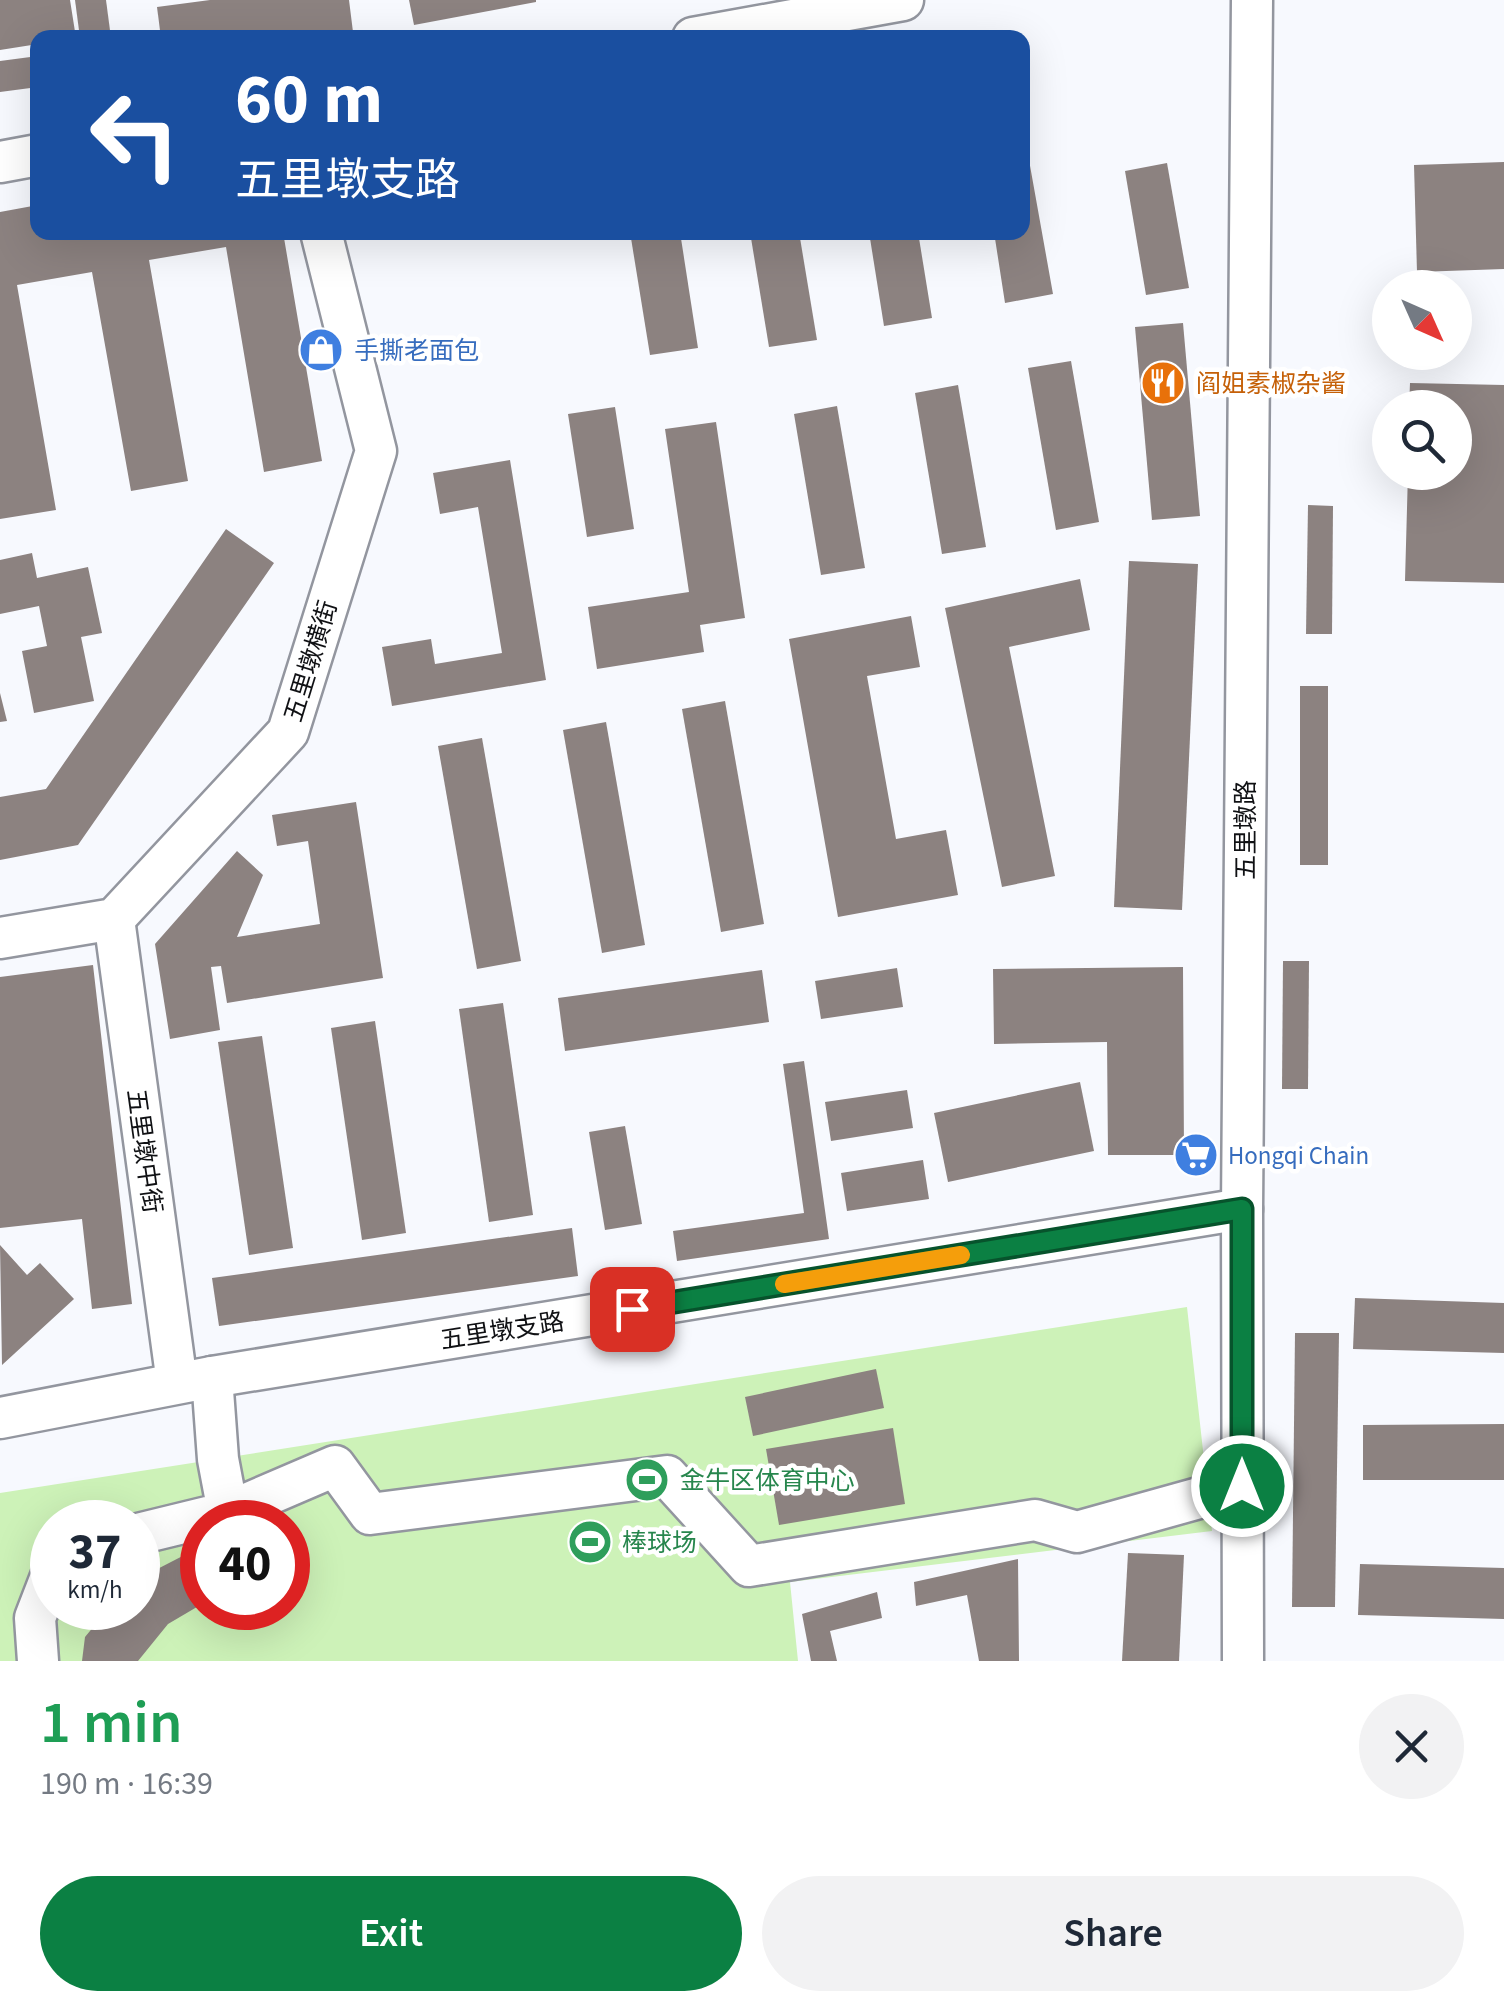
<!DOCTYPE html>
<html lang="en">
<head>
<meta charset="utf-8">
<style>
  body { margin:0; font-family:"Source Sans 3","Noto Sans SC",sans-serif; background:#f2f2f3; color:#1f2937; height:100vh; display:flex; flex-direction:column; font-size:38px; white-space:nowrap }
  * { box-sizing:border-box; margin:0 }
  p { font-size:32px; color:#747a83 }
  .icon { flex:none; width:55px; height:55px; fill:none; stroke:currentColor; stroke-width:2; stroke-linecap:round; stroke-linejoin:round }
  .map { position:relative; height:1661px; overflow:hidden }
  .sheet { display:flex; flex-direction:column; background:#fff; flex:1 }
  .sheet>* { flex:none }
  .guide { position:absolute; left:30px; top:30px; width:1000px; height:210px; border-radius:20px; box-shadow:0 10px 40px #0002; background:#1a4fa0; color:#fff; overflow:hidden }
  .needle { width:65px; rotate:135deg }
  .tools { position:absolute; left:1372px; top:270px; display:grid; gap:20px }
  .tools a { display:grid; place-items:center; width:100px; height:100px; border-radius:50%; background:#fff; box-shadow:0 10px 40px #0002; font-size:50px }
  .speed { position:absolute; left:30px; top:1500px; display:flex; gap:20px; font-size:50px; font-weight:700; text-align:center }
  .speed>* { display:grid; place-content:center; width:130px; height:130px; border-radius:50%; background:#fff; box-shadow:0 10px 40px #0002; line-height:1 }
  .speed small { font-size:25px; font-weight:400 }
  .speed .limit { border:15px solid #d22; background:#fff; color:#111 }
  .pin { position:absolute; display:grid; place-items:center; width:85px; height:85px; color:#fff; margin:-42px; border-radius:20px; box-shadow:0 5px 15px #0006 }
  .me { position:absolute; width:110px; margin:-55px; rotate:0deg; stroke-linejoin:round; filter:drop-shadow(0 0 8px #0008) }
  .turn { display:flex; align-items:center; gap:35px; height:210px; padding:0 40px; font-size:45px }
  .turn .icon { width:130px; height:130px; stroke-width:2.5 }
  .turn b { display:block; font-size:70px; line-height:85px }
  .round { display:grid; place-items:center; flex:none; width:105px; height:105px; border-radius:52px; background:#f2f2f3 }
  .summary { display:flex; align-items:center; justify-content:space-between; height:170px; padding:0 40px }
  h1 { font-size:60px; font-weight:600; line-height:75px; color:#1e9e55 }
  .action { display:flex; gap:20px; margin-top:auto; padding:20px 40px }
  .action a { flex:1; height:115px; border-radius:60px; background:#0b8043; color:#fff; font-size:40px; font-weight:600; line-height:115px; text-align:center }
  .action a+a { background:#f2f2f3; color:#1f2937 }
  .map>svg:first-child { display:block }
</style>
</head>
<body>
<div class="map">
<svg width="1504" height="1661" viewBox="0 0 1504 1661">
  <rect width="100%" height="100%" fill="#f7f9fe"/>
  <path fill="#cdf2b8" fill-rule="evenodd" d="M1187 1307 1212 1531 790 1582 798 1661H0V1493ZM52 1522H138V1608H52ZM202 1522H288V1608H202Z"/>
  <g fill="#8c8280">
    <polygon points="0,0 70,0 76,38 38,38 38,44 0,50"/>
    <polygon points="75,0 106,0 111,38 80,38"/>
    <polygon points="210,0 349,0 353,32 308,38 161,38 157,7"/>
    <polygon points="409,0 536,0 536,2 414,25"/>
    <polygon points="38,56 38,87 0,92 0,61"/>
    <polygon points="1022,121 1053,294 1005,303 994,232 1022,232"/>
    <polygon points="1504,162 1504,269 1417,272 1414,165"/>
    <polygon points="1167,163 1189,288 1146,295 1125,171"/>
    <polygon points="38,205 38,232 283,232 322,461 264,472 226,247 149,260 188,481 131,491 92,272 17,285 56,510 0,519 0,212"/>
    <polygon points="630,232 680,232 698,348 650,355"/>
    <polygon points="750,232 799,232 817,340 769,347"/>
    <polygon points="869,232 918,232 932,318 884,326"/>
    <polygon points="1183,323 1200,516 1152,520 1135,327"/>
    <polygon points="1071,361 1099,522 1056,530 1028,368"/>
    <polygon points="1410,383 1504,385 1504,583 1405,581 1408,472 1455,472 1455,408 1409,408"/>
    <polygon points="958,385 986,547 942,554 915,393"/>
    <polygon points="837,406 865,568 821,575 794,414"/>
    <polygon points="615,407 634,529 587,537 568,414"/>
    <polygon points="716,422 745,618 700,625 704,652 597,669 588,607 689,592 665,429"/>
    <polygon points="510,460 546,680 392,706 382,647 431,639 435,664 502,653 478,507 440,514 433,473"/>
    <polygon points="1308,505 1333,506 1332,634 1306,634"/>
    <polygon points="226,529 274,563 78,845 0,860 0,797 46,789"/>
    <polygon points="32,553 37,578 88,567 102,633 81,637 94,701 34,713 22,651 47,646 39,606 0,614 0,560"/>
    <polygon points="1129,561 1198,564 1182,910 1114,907"/>
    <polygon points="1080,579 1090,630 1009,647 1055,876 1002,887 945,608"/>
    <polygon points="911,616 920,667 867,676 896,839 946,830 958,895 838,917 789,639"/>
    <rect x="1300" y="686" width="28" height="179"/>
    <polygon points="0,693 7,721 0,722"/>
    <polygon points="725,701 764,924 721,932 682,709"/>
    <polygon points="606,722 645,945 602,953 563,730"/>
    <polygon points="482,738 521,961 477,969 438,746"/>
    <polygon points="356,802 383,978 227,1003 221,966 211,967 220,1030 170,1039 155,944 237,851 263,875 237,937 320,924 308,841 277,846 272,815"/>
    <polygon points="1283,961 1309,961 1308,1089 1282,1089"/>
    <polygon points="93,965 132,1304 92,1309 82,1219 0,1228 0,977"/>
    <polygon points="1183,967 1184,1155 1108,1155 1107,1042 994,1044 993,969"/>
    <polygon points="897,968 903,1007 821,1019 815,981"/>
    <polygon points="762,970 769,1022 565,1051 558,998"/>
    <polygon points="503,1003 533,1215 489,1222 459,1009"/>
    <polygon points="375,1021 406,1233 362,1240 331,1028"/>
    <polygon points="262,1036 293,1248 249,1255 218,1042"/>
    <polygon points="804,1061 829,1239 677,1261 673,1231 804,1213 783,1064"/>
    <polygon points="1080,1082 1094,1151 948,1182 934,1113"/>
    <polygon points="907,1090 913,1128 831,1141 825,1102"/>
    <polygon points="625,1126 642,1224 605,1230 589,1132"/>
    <polygon points="923,1160 929,1199 847,1211 841,1173"/>
    <polygon points="572,1228 578,1276 219,1326 212,1278"/>
    <polygon points="0,1245 27,1275 40,1263 74,1299 2,1365"/>
    <polygon points="1355,1298 1504,1303 1504,1353 1353,1349"/>
    <polygon points="1295,1333 1339,1333 1335,1607 1292,1607"/>
    <polygon points="876,1369 884,1408 753,1436 745,1397"/>
    <polygon points="1504,1424 1504,1480 1363,1480 1363,1425"/>
    <polygon points="893,1428 905,1504 779,1525 766,1449"/>
    <polygon points="202,1546 202,1604 168,1624 138,1661 82,1661 85,1637 109,1608 138,1608 138,1579"/>
    <polygon points="1128,1553 1184,1555 1179,1661 1122,1661"/>
    <polygon points="1018,1559 1019,1661 979,1661 967,1595 916,1606 914,1582"/>
    <polygon points="1360,1564 1504,1568 1504,1619 1358,1615"/>
    <polygon points="877,1592 882,1618 830,1631 837,1661 811,1661 802,1614"/>
  </g>
  <g fill="none" stroke-linecap="round" stroke-linejoin="round">
    <defs>
      <g id="minor">
        <polyline points="693,38 903,0"/>
        <polyline points="0,162 38,155"/>
        <polyline points="114,919 177,1383"/>
        <polyline points="0,938 114,919 288,732 376,451 321,232"/>
        <polyline points="0,1418 212,1377 1242,1209"/>
        <polyline points="228,1512 335,1466 370,1514 667,1476 749,1566 1035,1520 1077,1532 1242,1486"/>
        <polyline points="138,1534 228,1512 218,1459 212,1377"/>
        <polyline points="38,1661 35,1618 52,1574"/>
        <polyline points="1243,1661 1242,1209 1252,0"/>
      </g>
    </defs>
    <use href="#minor" stroke="#93969f" stroke-width="45"/>
    <use href="#minor" stroke="#fff" stroke-width="40"/>
  </g>
  <g fill="none" stroke-linecap="round" stroke-linejoin="round">
    <defs>
      <polyline id="route" points="632,1309 1242,1209 1242,1486"/>
    </defs>
    <use href="#route" stroke="#07532c" stroke-width="25"/>
    <use href="#route" stroke="#0b8043" stroke-width="18"/>
    <polyline stroke="#f59e0b" stroke-width="18" points="784,1284 961,1255"/>
  </g>
  <defs>
    <symbol id="shop-disc" viewBox="-11 -11 22 22"><circle r="9.5" fill="#3f7fe0" stroke="#fff"/><path d="M-5-2.5h2.3a2.7 3.5 0 0 1 5.4 0H5L5.5 6h-11ZM-1.5-2.5h3a1.5 2.3 0 0 0-3 0Z" fill="#fff"/></symbol>
    <symbol id="restaurant-disc" viewBox="-11 -11 22 22"><circle r="9.5" fill="#e8710a" stroke="#fff"/><path d="M-5-6h1v4h1v-4h1v4h1v-4h1v5L-1.5 .5V6h-2V.5L-5-1ZM5-6V6H3V1.5H1.5Q1.5-4 5-6Z" fill="#fff"/></symbol>
    <symbol id="supermarket-disc" viewBox="-11 -11 22 22"><circle r="9.5" fill="#3f7fe0" stroke="#fff"/><path d="M-6-5.5h2.5l.6 2H6L4.5 2H-2.5L-4.4-4H-6ZM-1.5 3.2a1.3 1.3 0 1 0 .1 0ZM3 3.2a1.3 1.3 0 1 0 .1 0Z" fill="#fff"/></symbol>
    <symbol id="stadium-disc" viewBox="-11 -11 22 22"><circle r="9.5" fill="#2e9e5b" stroke="#fff"/><path d="M0-5a6.5 5 0 1 0 0 10a6.5 5 0 1 0 0-10ZM-3.5-1.8h7v3.6h-7Z" fill="#fff"/></symbol>
  </defs>
  <g fill-rule="evenodd">
    <use href="#shop-disc" x="296" y="325" width="50" height="50"/>
    <use href="#restaurant-disc" x="1138" y="358" width="50" height="50"/>
    <use href="#supermarket-disc" x="1171" y="1130" width="50" height="50"/>
    <use href="#stadium-disc" x="622" y="1455" width="50" height="50"/>
    <use href="#stadium-disc" x="565" y="1517" width="50" height="50"/>
  </g>
  <g text-anchor="middle" stroke-width="9" stroke-linejoin="round" paint-order="stroke">
    <g font-size="25" fill="#366cbe" stroke="#fff" text-anchor="start">
      <text x="354" y="359">手撕老面包</text>
      <text x="1228" y="1164">Hongqi Chain</text>
    </g>
    <g font-size="25" fill="#c56008" stroke="#fff" text-anchor="start">
      <text x="1196" y="392">阎姐素椒杂酱</text>
    </g>
    <g font-size="25" fill="#101114" stroke="#fff">
      <text transform="translate(310 661) rotate(-73)" y="9">五里墩横街</text>
      <text transform="translate(1245 830) rotate(-90)" y="9">五里墩路</text>
      <text transform="translate(145 1151) rotate(82)" y="9">五里墩中街</text>
      <text transform="translate(502 1330) rotate(-9)" y="9">五里墩支路</text>
    </g>
    <g font-size="25" fill="#27864d" stroke="#fff" text-anchor="start">
      <text x="680" y="1489">金牛区体育中心</text>
      <text x="622" y="1551">棒球场</text>
    </g>
  </g>
</svg>
<div class="tools">
<a><svg class="needle" viewBox="-14 -14 28 28"><path d="M0-13l5 13h-10z" fill="#e53935"/><path d="M0 13l5-13h-10z" fill="#747a83"/></svg></a>
<a><svg class="icon" aria-label="search" viewBox="0 0 24 24"><circle cx="10" cy="10" r="6"/><path d="M15 15l6 6"/></svg></a>
</div>
<div class="speed"><div>37<small>km/h</small></div><div class="limit">40</div></div>
<div class="pin" style="left:632px;top:1309px;background:#d93025"><svg class="icon" aria-label="arrive" viewBox="0 0 24 24"><path d="M6 21V4h12l-3 4 3 4H6"/></svg></div>
<svg class="me" style="left:1242px;top:1486px" viewBox="-20 -20 40 40"><circle r="17" fill="#0b8043" stroke="#fff" stroke-width="3"/><path d="M0-11L8 9 0 5-8 9z" fill="#fff"/></svg>
<div class="guide">
<div class="turn"><svg class="icon" aria-label="left" viewBox="0 0 24 24"><path d="M17 20v-9H6M10 6l-5 5 5 5"/></svg><div><b>60 m</b>五里墩支路</div></div>
</div>
</div>
<section class="sheet">
<div class="summary"><div><h1>1 min</h1><p>190 m · 16:39</p></div><a class="round"><svg class="icon" aria-label="close" viewBox="0 0 24 24"><path d="M6 6l12 12M18 6L6 18"/></svg></a></div>
<div class="action"><a>Exit</a><a>Share</a></div>
</section>
</body>
</html>
